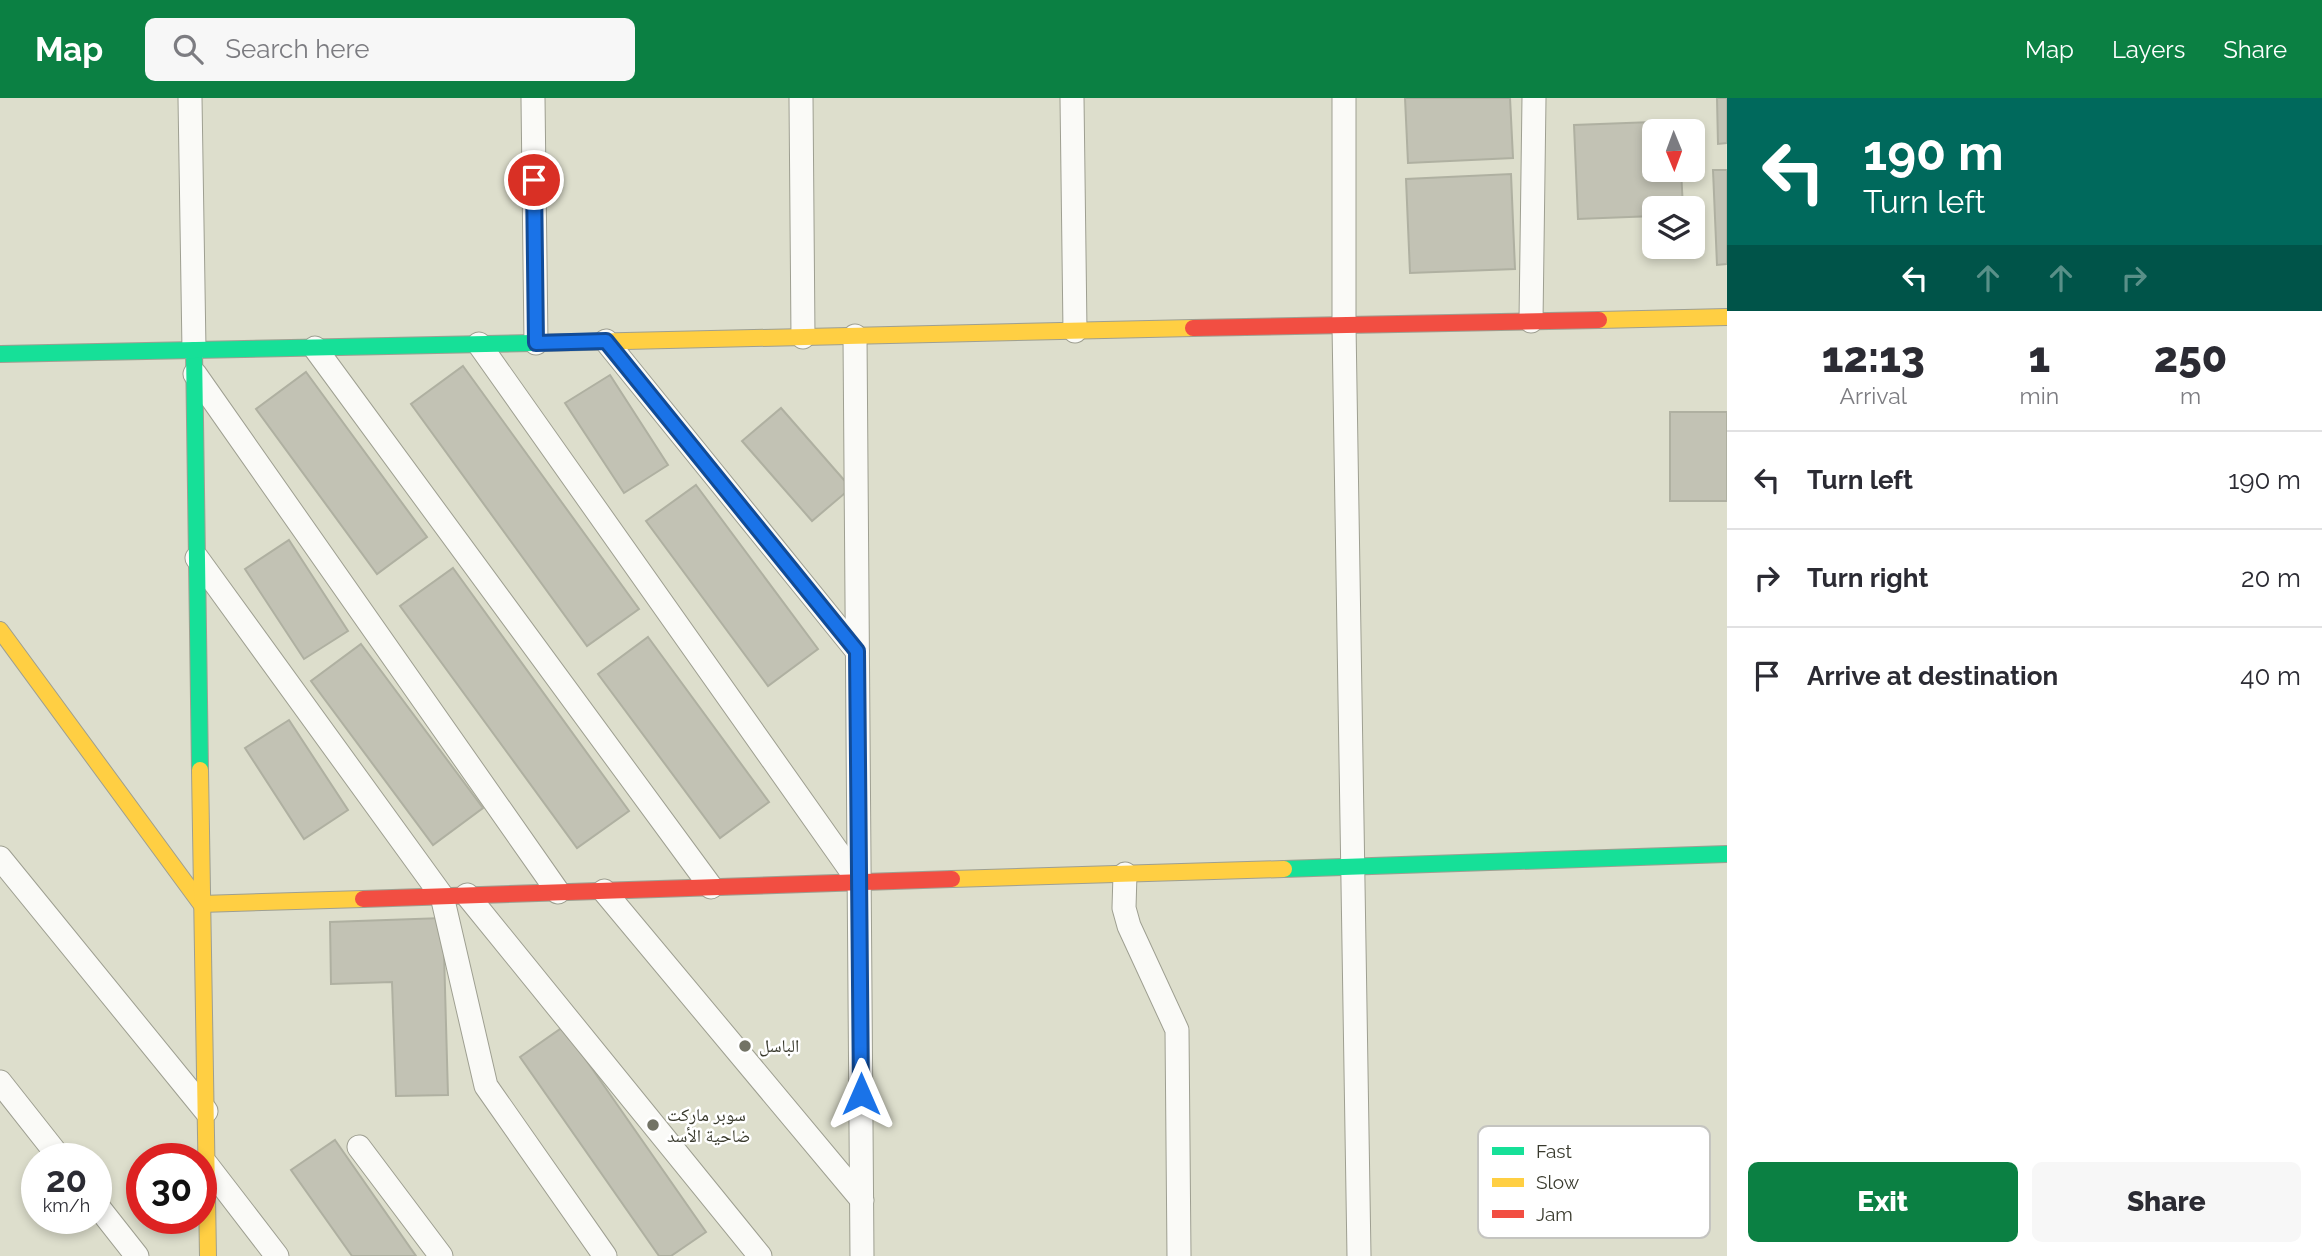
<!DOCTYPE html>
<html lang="en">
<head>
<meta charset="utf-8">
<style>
  body { margin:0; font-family:Raleway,"Noto Naskh Arabic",sans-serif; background:#f7f7f7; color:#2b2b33; height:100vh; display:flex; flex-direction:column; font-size:26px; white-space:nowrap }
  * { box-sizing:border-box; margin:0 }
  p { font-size:23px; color:#7c7c81 }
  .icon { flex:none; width:38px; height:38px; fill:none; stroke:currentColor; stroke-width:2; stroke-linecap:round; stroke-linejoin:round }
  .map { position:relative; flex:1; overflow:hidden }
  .panel { display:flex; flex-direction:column; background:#fff; width:595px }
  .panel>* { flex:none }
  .guide { background:#00695c; color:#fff; overflow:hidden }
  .needle { width:46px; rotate:179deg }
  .buttons { position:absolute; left:1642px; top:21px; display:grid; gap:14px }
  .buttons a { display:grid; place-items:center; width:63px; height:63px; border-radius:10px; background:#fff; box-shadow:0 4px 10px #0003; font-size:35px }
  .speed { position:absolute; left:21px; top:1045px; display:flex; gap:14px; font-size:35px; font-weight:700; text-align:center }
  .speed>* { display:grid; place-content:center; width:91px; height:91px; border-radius:50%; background:#fff; box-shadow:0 4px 10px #0003; line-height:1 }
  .speed small { font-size:18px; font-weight:400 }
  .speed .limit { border:10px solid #d22; background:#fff; color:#111 }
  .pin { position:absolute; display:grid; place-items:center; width:60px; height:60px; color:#fff; margin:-30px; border:4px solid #fff; border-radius:50%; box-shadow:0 2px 7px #0007 }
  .me { position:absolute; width:77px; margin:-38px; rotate:0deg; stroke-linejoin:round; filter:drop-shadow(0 0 5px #0008) }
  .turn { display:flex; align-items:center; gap:24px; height:147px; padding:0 21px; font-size:32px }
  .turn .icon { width:91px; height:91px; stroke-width:2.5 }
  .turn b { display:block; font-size:49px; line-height:60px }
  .lanes { display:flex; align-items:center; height:66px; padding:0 21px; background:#0003; justify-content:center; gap:35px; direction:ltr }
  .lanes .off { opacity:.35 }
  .eta { display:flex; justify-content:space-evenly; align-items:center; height:119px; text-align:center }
  .eta b { font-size:42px; font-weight:800; line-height:49px }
  .primary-button { display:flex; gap:14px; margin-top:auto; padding:14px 21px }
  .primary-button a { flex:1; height:80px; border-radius:10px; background:#0b8043; color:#fff; font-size:28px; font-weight:800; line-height:80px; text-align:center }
  .primary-button a+a { background:#f7f7f7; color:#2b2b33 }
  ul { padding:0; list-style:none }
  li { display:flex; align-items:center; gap:21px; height:98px; padding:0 21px; border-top:2px solid #e1e1e2 }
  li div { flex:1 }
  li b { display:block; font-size:26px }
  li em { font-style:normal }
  header { display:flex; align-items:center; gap:42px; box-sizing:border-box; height:98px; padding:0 35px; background:#0b8043; color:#fff }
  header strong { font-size:33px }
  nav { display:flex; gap:38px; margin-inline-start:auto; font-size:24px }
  .search { width:490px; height:63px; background:#f7f7f7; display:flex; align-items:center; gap:18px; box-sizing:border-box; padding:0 24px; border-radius:10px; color:#7c7c81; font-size:26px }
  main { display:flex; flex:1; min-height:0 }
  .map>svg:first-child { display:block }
</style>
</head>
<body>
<header>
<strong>Map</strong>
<div class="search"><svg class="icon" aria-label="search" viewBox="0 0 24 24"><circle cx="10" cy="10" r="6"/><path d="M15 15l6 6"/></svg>Search here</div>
<nav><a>Map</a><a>Layers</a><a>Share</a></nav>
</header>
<main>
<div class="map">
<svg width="1727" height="1158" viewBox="0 0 1727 1158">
  <rect width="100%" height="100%" fill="#dddecc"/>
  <g fill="#c2c2b4" stroke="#afb0a1" stroke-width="2">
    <polygon points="1405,0 1510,0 1513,60 1408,65"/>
    <polygon points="1717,0 1727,0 1727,45 1718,46"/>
    <polygon points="1679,23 1680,33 1654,33 1654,72 1681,72 1683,110 1654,110 1654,118 1578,121 1574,27"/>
    <polygon points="1713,72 1727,72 1727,166 1717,167"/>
    <polygon points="1511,76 1515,171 1410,175 1406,81"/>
    <polygon points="463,268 639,511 587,548 411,306"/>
    <polygon points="306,274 427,439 377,476 256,311"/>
    <polygon points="610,277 668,367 624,395 565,305"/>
    <polygon points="781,310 851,390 812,423 742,343"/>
    <rect x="1670" y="314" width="57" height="89"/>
    <polygon points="696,387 818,551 768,588 646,423"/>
    <polygon points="289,442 348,533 304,561 245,471"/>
    <polygon points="453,470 629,713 577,750 400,508"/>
    <polygon points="648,539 769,704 720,740 598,576"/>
    <polygon points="361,546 483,710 433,747 311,583"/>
    <polygon points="289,622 348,712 304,741 245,650"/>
    <polygon points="443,820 448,997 396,998 392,884 331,886 330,824"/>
    <polygon points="563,929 706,1134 671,1158 659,1158 520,959"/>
    <polygon points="335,1042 416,1158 352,1158 291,1072"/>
  </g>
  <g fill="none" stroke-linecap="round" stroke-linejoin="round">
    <defs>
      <g id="street">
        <polyline points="190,0 194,252"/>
        <polyline points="533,0 536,245"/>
        <polyline points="801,0 803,239"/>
        <polyline points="1072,0 1075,233"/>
        <polyline points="1344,0 1344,227 1359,1158"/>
        <polyline points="1531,223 1534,0"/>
        <polyline points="855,238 862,1158"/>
        <polyline points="606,243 857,553"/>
        <polyline points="479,246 859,784"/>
        <polyline points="315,250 711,789"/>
        <polyline points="195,276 558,794"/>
        <polyline points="197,460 442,798 486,988 605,1158"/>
        <polyline points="0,760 206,1013"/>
        <polyline points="1125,776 1124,810 1129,828 1177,932 1179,1158"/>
        <polyline points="604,793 862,1102"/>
        <polyline points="467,797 760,1158"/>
        <polyline points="0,984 60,1060"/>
        <polyline points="359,1049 441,1158"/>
        <polyline points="207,1067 277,1158"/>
        <polyline points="96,1106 137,1158"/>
      </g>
      <g id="fast">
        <polyline points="194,252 200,672"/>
        <polyline points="0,256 583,244"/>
        <polyline points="1284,771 1727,756"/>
      </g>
      <g id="slow">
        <polyline points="1599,222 1727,219"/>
        <polyline points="583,244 1193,230"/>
        <polyline points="0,532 201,806 363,801"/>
        <polyline points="200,672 208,1158"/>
        <polyline points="952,781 1284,771"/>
      </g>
      <g id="jam">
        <polyline points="1193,230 1599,222"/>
        <polyline points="363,801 952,781"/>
      </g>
    </defs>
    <use href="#street" stroke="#9e9f91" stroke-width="25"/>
    <use href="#fast" stroke="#9e9f91" stroke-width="18"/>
    <use href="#slow" stroke="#9e9f91" stroke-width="18"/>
    <use href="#jam" stroke="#9e9f91" stroke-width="18"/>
    <use href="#street" stroke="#fafaf7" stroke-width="23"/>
    <use href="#fast" stroke="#16e098" stroke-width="16"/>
    <use href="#slow" stroke="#ffcf43" stroke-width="16"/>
    <use href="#jam" stroke="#f24e42" stroke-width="16"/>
  </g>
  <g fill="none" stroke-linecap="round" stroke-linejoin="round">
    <defs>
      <polyline id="route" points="534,82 536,245 606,243 857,553 861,996"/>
    </defs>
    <use href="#route" stroke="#114b97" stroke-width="18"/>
    <use href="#route" stroke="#1a73e8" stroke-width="12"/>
  </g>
  <g fill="#727365" stroke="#fff" stroke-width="2.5">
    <circle cx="745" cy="948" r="7"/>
    <circle cx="653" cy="1027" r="7"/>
  </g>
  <g text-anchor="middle" stroke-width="5" stroke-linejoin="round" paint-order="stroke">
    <g font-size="18" fill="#393a2d" stroke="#fff" text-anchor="start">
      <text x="759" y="954">الباسل</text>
      <text x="667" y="1023">سوبر ماركت<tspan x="667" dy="21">ضاحية الأسد</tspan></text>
    </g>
  </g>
  <rect x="1478" y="1028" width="232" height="112" rx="10" fill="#fff" stroke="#c4c4c0" stroke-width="2"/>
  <rect x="1492" y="1049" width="32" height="8" fill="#16e098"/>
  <rect x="1492" y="1080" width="32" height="9" fill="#ffcf43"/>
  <rect x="1492" y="1112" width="32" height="8" fill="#f24e42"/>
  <g font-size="19" fill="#393a2d">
    <text x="1536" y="1060">Fast</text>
    <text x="1536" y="1091">Slow</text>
    <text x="1536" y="1123">Jam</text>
  </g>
</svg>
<div class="buttons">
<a><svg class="needle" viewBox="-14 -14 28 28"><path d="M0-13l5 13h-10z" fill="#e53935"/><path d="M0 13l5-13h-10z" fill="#7c7c81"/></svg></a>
<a><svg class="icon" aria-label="layers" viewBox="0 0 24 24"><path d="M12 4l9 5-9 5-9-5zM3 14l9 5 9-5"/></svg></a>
</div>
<div class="speed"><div>20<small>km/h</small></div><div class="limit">30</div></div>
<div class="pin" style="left:534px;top:82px;background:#d93025"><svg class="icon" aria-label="arrive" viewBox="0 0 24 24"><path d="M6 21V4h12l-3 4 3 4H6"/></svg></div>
<svg class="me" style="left:861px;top:996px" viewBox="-20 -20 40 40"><path d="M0-17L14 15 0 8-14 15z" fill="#1a73e8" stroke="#fff" stroke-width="4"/></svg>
</div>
<section class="panel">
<div class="guide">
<div class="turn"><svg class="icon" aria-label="left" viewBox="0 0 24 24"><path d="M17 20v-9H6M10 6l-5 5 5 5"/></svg><div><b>190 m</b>Turn left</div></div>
<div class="lanes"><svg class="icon" aria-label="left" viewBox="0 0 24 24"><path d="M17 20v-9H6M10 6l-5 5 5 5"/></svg><svg class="icon off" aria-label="ahead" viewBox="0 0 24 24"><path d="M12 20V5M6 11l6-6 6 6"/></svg><svg class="icon off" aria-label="ahead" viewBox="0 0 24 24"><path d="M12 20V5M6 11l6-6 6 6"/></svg><svg class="icon off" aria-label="right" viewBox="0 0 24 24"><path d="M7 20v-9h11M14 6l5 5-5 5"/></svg></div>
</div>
<div class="eta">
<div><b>12:13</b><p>Arrival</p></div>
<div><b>1</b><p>min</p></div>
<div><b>250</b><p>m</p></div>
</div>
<ul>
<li><svg class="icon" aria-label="left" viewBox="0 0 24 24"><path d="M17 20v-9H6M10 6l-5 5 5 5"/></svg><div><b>Turn left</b></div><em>190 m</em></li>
<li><svg class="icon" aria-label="right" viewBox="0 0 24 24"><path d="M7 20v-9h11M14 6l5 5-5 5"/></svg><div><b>Turn right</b></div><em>20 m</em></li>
<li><svg class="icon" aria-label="arrive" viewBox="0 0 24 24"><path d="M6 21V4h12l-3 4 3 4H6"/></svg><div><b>Arrive at destination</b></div><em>40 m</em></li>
</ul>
<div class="primary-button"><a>Exit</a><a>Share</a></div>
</section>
</main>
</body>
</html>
